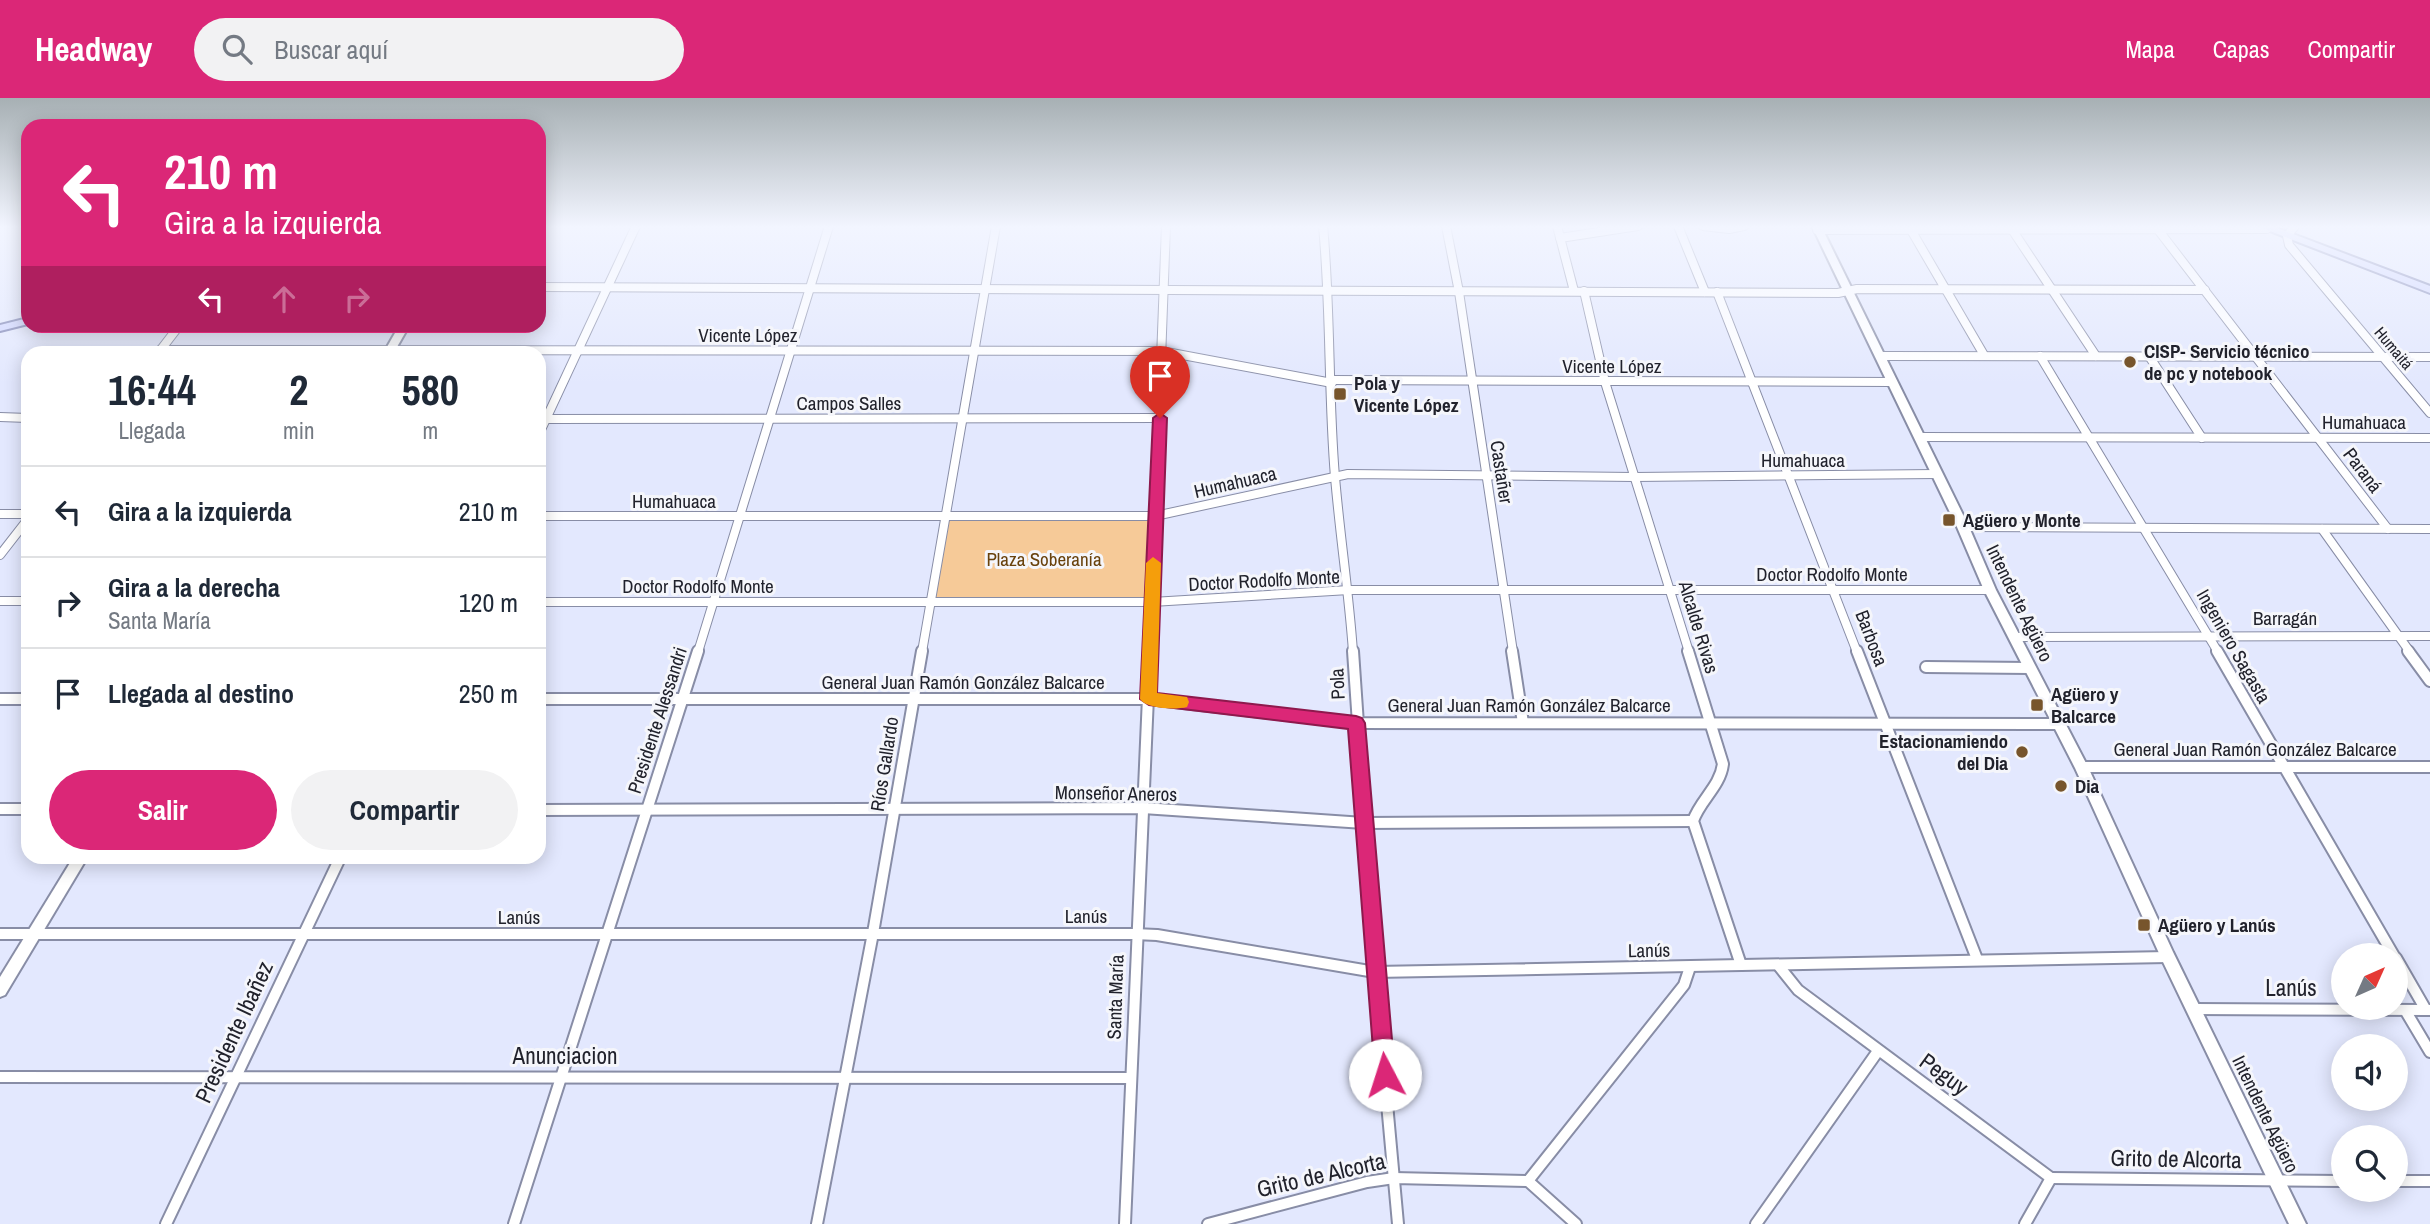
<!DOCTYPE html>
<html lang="es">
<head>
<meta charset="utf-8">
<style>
  body { margin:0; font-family:"Archivo Narrow",sans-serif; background:#f2f2f3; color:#1f2937; height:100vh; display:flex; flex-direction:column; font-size:26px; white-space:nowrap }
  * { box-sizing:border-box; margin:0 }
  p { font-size:23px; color:#747a83 }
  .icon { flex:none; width:38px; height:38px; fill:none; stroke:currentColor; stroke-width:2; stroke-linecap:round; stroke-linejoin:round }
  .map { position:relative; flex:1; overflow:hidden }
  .sheet { position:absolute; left:21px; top:248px; width:525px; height:518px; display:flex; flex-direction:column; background:#fff; border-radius:21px; box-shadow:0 4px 18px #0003 }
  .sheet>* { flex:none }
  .hud { position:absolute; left:21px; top:21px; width:525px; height:214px; border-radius:21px; box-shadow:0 4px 18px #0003; background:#db2777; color:#fff; overflow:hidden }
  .needle { width:46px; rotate:45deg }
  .fabs { position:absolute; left:2331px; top:845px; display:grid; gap:14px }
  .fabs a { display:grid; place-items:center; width:77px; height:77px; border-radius:50%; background:#fff; box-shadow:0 4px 18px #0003; font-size:35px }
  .pin { position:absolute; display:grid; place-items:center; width:60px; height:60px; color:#fff; margin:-72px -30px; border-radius:50% 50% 50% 0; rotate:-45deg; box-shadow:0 0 7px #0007 }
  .pin .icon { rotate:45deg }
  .me { position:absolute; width:77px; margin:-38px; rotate:355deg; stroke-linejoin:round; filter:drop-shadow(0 0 5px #0008) }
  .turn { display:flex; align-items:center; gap:24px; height:147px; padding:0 28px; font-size:32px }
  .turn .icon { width:91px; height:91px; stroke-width:2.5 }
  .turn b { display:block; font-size:49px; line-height:60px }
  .lanes { display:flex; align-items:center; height:66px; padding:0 28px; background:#0003; justify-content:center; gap:35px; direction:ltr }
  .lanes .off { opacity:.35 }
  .eta { display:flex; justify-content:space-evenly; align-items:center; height:119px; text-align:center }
  .eta b { font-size:42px; font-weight:700; line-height:49px }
  .action { display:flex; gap:14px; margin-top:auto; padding:14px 28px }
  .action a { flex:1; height:80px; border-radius:42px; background:#db2777; color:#fff; font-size:28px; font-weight:700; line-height:80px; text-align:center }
  .action a+a { background:#f2f2f3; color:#1f2937 }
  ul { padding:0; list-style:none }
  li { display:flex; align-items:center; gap:21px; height:91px; padding:0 28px; border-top:2px solid #e0e1e3 }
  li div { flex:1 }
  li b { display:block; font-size:26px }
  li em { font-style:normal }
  header { display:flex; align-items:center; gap:42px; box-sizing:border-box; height:98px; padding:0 35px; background:#db2777; color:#fff }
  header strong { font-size:33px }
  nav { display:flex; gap:38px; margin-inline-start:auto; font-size:24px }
  .search { width:490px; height:63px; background:#f2f2f3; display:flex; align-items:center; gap:18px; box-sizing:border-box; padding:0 24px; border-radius:38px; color:#747a83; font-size:26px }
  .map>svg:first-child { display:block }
</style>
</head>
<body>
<header>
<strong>Headway</strong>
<div class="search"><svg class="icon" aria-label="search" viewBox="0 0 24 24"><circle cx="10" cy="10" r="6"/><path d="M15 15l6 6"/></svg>Buscar aquí</div>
<nav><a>Mapa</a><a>Capas</a><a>Compartir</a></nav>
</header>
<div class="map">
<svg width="2430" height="1126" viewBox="0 0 2430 1126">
  <rect width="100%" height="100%" fill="#e3e8fe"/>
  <polygon fill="#f6ca98" points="946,417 1155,418 1152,504 932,504"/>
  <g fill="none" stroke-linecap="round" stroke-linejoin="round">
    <defs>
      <g id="minor-far1">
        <path d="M1323 128C1331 212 1328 296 1335 379 1340 438 1349 496 1353 554"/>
        <polyline points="1446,128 1459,194 1513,554"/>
        <polyline points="1557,128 1574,193"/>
        <polyline points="1678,128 1705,194"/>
        <polyline points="1703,128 1729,131 1744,128"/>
        <polyline points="2295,128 2287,138 2289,147 2430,315"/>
        <polyline points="1817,132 2267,131"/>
        <polyline points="1911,132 1984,257"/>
        <polyline points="2013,133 2096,258"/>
        <polyline points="2159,133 2388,431"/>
        <polyline points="1560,140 1638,128"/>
        <polyline points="539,189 1838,195 1857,191 2205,192"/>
        <polyline points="1584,193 1605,284 1689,554"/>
        <polyline points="1717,194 1857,554"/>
        <polyline points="160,252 1161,253 1332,285"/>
        <polyline points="159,254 179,228"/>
        <polyline points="1881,258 2430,259"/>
        <polyline points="2040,258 2218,554"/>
        <polyline points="2149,258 2202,340"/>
        <polyline points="1331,282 1892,284"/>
        <polyline points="0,319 28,320"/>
        <polyline points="539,321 1160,320"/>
        <polyline points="539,336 636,128"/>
        <polyline points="1919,339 2430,340"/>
        <polyline points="0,416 28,416"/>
        <polyline points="539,418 1155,418 1348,376 1634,379 1937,376"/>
        <polyline points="1963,429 2430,431"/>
        <polyline points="2322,431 2410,554"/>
        <polyline points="0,457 28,421"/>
        <polyline points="0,503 28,503"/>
        <polyline points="539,504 1152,504 1349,492 1990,492"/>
        <polyline points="2015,539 2430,538"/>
        <polyline points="698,554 829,128"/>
        <polyline points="922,554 996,128"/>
        <polyline points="1150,554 1166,128"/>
      </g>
      <g id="minor">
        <polyline points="1353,553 1375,874 1398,1126"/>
        <polyline points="1512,553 1523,625"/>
        <path d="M1688 553 1723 666C1720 689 1700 702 1693 723L1741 867"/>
        <polyline points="1857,553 1977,861"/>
        <polyline points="2217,553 2394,858"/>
        <polyline points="2408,553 2430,583"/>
        <polyline points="1926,569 2030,570"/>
        <polyline points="0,601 28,601"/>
        <polyline points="539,601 1149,601 1356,625 2058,626"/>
        <polyline points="2081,669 2430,669"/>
        <polyline points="0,711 28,711"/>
        <polyline points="539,712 1143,710 1364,725 1693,723"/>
        <polyline points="0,836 1134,836 1157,837 1375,874 2168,859"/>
        <polyline points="2396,860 2426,912"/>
        <polyline points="1778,867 1798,892 2051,1080"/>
        <polyline points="2194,911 2430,912"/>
        <polyline points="2405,912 2430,954"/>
        <polyline points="0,979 1129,980"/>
        <polyline points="2051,1080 2343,1083"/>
        <polyline points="1528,1083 1684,887 1690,869"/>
        <polyline points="1528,1083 1576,1126"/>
        <polyline points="2396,1083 2430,1083"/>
        <polyline points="166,1126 340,760"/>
        <polyline points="514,1126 698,553"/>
        <polyline points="817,1126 873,835 922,553"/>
        <polyline points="1125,1126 1150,553"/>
        <polyline points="1208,1126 1367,1084 1394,1080 1528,1083"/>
        <polyline points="1756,1126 1878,953"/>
        <polyline points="2025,1126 2051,1080"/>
      </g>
      <g id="tertiary">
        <polygon points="1812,128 1821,128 1969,429 1996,492 2088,669 2173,854 2306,1126 2289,1126 2163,864 2075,670 1984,492 1957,429"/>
        <polygon points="399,228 409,228 393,256 383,256"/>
        <polygon points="73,760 87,760 5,897 0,899 0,879"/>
      </g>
      <g id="primary">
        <polygon points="2257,128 2272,128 2430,188 2430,195"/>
        <polygon points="28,220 28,226 0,233 0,227"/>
      </g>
    </defs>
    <use href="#minor-far1" stroke="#888da6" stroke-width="10"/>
    <use href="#minor" stroke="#888da6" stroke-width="14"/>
    <use href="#tertiary" stroke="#888da6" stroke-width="4"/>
    <use href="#primary" stroke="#7e85b5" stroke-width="4"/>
    <use href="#minor-far1" stroke="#fff" stroke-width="8"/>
    <use href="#minor" stroke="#fff" stroke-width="10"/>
    <use href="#tertiary" fill="#fff" fill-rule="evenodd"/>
    <use href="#primary" fill="#d0d6ff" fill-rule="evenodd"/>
  </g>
  <linearGradient id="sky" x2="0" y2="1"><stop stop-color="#a7b0b4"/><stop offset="0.45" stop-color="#f2f5ff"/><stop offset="1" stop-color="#f2f5ff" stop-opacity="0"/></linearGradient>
  <rect width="2430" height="286" fill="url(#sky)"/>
  <polygon fill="#db2777" stroke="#8e194d" stroke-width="2" points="1160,315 1167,320 1157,595 1356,618 1362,620 1365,625 1395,977 1392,984 1385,987 1378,984 1375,977 1348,631 1149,607 1140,601 1153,320"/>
  <path fill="#f59e0b" d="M1153 459 1161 465 1157 595 1187 599 1189 604 1187 609C1175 612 1147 611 1140 601L1146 465Z"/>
  <g fill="#77552c" stroke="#f5f6fb" stroke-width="2.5">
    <circle cx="2130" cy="264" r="7"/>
    <rect x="1333" y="289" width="14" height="14" rx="3.5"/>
    <rect x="1942" y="415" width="14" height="14" rx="3.5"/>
    <rect x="2030" y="600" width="14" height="14" rx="3.5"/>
    <circle cx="2022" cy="654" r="7"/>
    <circle cx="2061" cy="688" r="7"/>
    <rect x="2137" y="820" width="14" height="14" rx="3.5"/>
  </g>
  <g text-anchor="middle" stroke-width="6" stroke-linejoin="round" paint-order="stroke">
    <g font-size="16" fill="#21222c" stroke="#f5f6fb">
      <text transform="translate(2394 250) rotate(50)" y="6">Humaitá</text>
    </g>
    <g font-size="19" fill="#21222c" stroke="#f5f6fb">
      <text x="748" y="244">Vicente López</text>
      <text x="1612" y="275">Vicente López</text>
      <text x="849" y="312">Campos Salles</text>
      <text x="2364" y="331">Humahuaca</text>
      <text x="1803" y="369">Humahuaca</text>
      <text transform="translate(2363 372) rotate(53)" y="7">Paraná</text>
      <text transform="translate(1502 374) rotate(81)" y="7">Castañer</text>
      <text transform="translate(1235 384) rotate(-13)" y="7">Humahuaca</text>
      <text x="674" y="410">Humahuaca</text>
      <text x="1832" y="483">Doctor Rodolfo Monte</text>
      <text transform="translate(1264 482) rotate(-3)" y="7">Doctor Rodolfo Monte</text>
      <text x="698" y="495">Doctor Rodolfo Monte</text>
      <text transform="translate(2020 505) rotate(64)" y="7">Intendente Agüero</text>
      <text x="2285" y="527">Barragán</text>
      <text transform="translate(1699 529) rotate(73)" y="7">Alcalde Rivas</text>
      <text transform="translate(1872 540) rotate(69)" y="7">Barbosa</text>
      <text transform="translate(2234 548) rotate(60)" y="7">Ingeniero Sagasta</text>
      <text x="963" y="591">General Juan Ramón González Balcarce</text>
      <text transform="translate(1337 586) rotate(-93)" y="7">Pola</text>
      <text x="1529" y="614">General Juan Ramón González Balcarce</text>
      <text transform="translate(657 622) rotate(-72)" y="7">Presidente Alessandri</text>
      <text x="2255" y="658">General Juan Ramón González Balcarce</text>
      <text transform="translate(884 666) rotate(-81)" y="7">Ríos Gallardo</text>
      <text transform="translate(1116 695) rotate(1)" y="7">Monseñor Aneros</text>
      <text x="1086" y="825">Lanús</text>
      <text x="519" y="826">Lanús</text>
      <text transform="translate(1649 852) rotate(-1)" y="7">Lanús</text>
      <text transform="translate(1115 899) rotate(-88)" y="7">Santa María</text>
      <text transform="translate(2266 1016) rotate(64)" y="7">Intendente Agüero</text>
    </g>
    <g font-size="19" font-weight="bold" fill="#21222c" stroke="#f5f6fb" text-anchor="start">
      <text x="2144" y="260">CISP- Servicio técnico<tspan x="2144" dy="22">de pc y notebook</tspan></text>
      <text x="1354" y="292">Pola y<tspan x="1354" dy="22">Vicente López</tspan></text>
      <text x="1963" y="429">Agüero y Monte</text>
      <text x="2051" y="603">Agüero y<tspan x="2051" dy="22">Balcarce</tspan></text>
      <text x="2008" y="650" text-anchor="end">Estacionamiendo<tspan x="2008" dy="22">del Dia</tspan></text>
      <text x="2075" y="695">Dia</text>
      <text x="2158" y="834">Agüero y Lanús</text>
    </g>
    <g font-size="19" fill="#69420d" stroke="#f5f6fb">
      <text x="1044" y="468">Plaza Soberanía</text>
    </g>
    <g font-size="23" fill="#21222c" stroke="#f5f6fb">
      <text x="2291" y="898">Lanús</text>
      <text transform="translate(234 934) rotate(-65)" y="8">Presidente Ibañez</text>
      <text x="565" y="966">Anunciacion</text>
      <text transform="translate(1944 976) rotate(36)" y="8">Peguy</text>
      <text transform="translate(2176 1061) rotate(1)" y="8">Grito de Alcorta</text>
      <text transform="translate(1321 1077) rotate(-13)" y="8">Grito de Alcorta</text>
    </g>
  </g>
</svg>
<div class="fabs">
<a><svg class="needle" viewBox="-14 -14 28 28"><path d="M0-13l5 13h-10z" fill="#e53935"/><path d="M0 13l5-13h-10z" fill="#747a83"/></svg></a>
<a><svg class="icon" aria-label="sound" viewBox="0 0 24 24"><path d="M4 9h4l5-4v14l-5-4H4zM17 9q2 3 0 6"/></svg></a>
<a><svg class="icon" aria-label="search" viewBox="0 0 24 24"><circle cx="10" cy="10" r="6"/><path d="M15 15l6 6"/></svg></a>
</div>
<div class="pin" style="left:1160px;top:320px;background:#d93025"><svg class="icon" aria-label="arrive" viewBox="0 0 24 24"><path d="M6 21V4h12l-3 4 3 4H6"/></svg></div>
<svg class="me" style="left:1385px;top:977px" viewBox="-20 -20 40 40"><circle r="19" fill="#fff"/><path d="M0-13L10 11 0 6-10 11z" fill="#db2777"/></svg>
<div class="hud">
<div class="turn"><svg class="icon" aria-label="left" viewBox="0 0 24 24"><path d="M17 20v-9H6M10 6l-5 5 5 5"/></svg><div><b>210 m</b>Gira a la izquierda</div></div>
<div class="lanes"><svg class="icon" aria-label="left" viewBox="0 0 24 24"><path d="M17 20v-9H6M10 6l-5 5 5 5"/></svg><svg class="icon off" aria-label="ahead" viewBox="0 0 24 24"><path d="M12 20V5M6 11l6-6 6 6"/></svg><svg class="icon off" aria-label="right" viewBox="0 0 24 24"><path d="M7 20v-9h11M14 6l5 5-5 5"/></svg></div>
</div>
<section class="sheet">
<div class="eta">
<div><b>16:44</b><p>Llegada</p></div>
<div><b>2</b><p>min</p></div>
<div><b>580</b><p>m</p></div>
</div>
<ul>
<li><svg class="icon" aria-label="left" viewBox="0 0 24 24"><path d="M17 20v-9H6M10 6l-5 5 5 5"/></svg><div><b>Gira a la izquierda</b></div><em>210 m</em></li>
<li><svg class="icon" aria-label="right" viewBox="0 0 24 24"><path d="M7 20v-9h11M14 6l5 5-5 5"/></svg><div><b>Gira a la derecha</b><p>Santa María</p></div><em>120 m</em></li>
<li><svg class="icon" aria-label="arrive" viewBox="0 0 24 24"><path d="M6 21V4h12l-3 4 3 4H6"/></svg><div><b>Llegada al destino</b></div><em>250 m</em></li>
</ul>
<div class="action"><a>Salir</a><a>Compartir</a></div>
</section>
</div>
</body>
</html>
